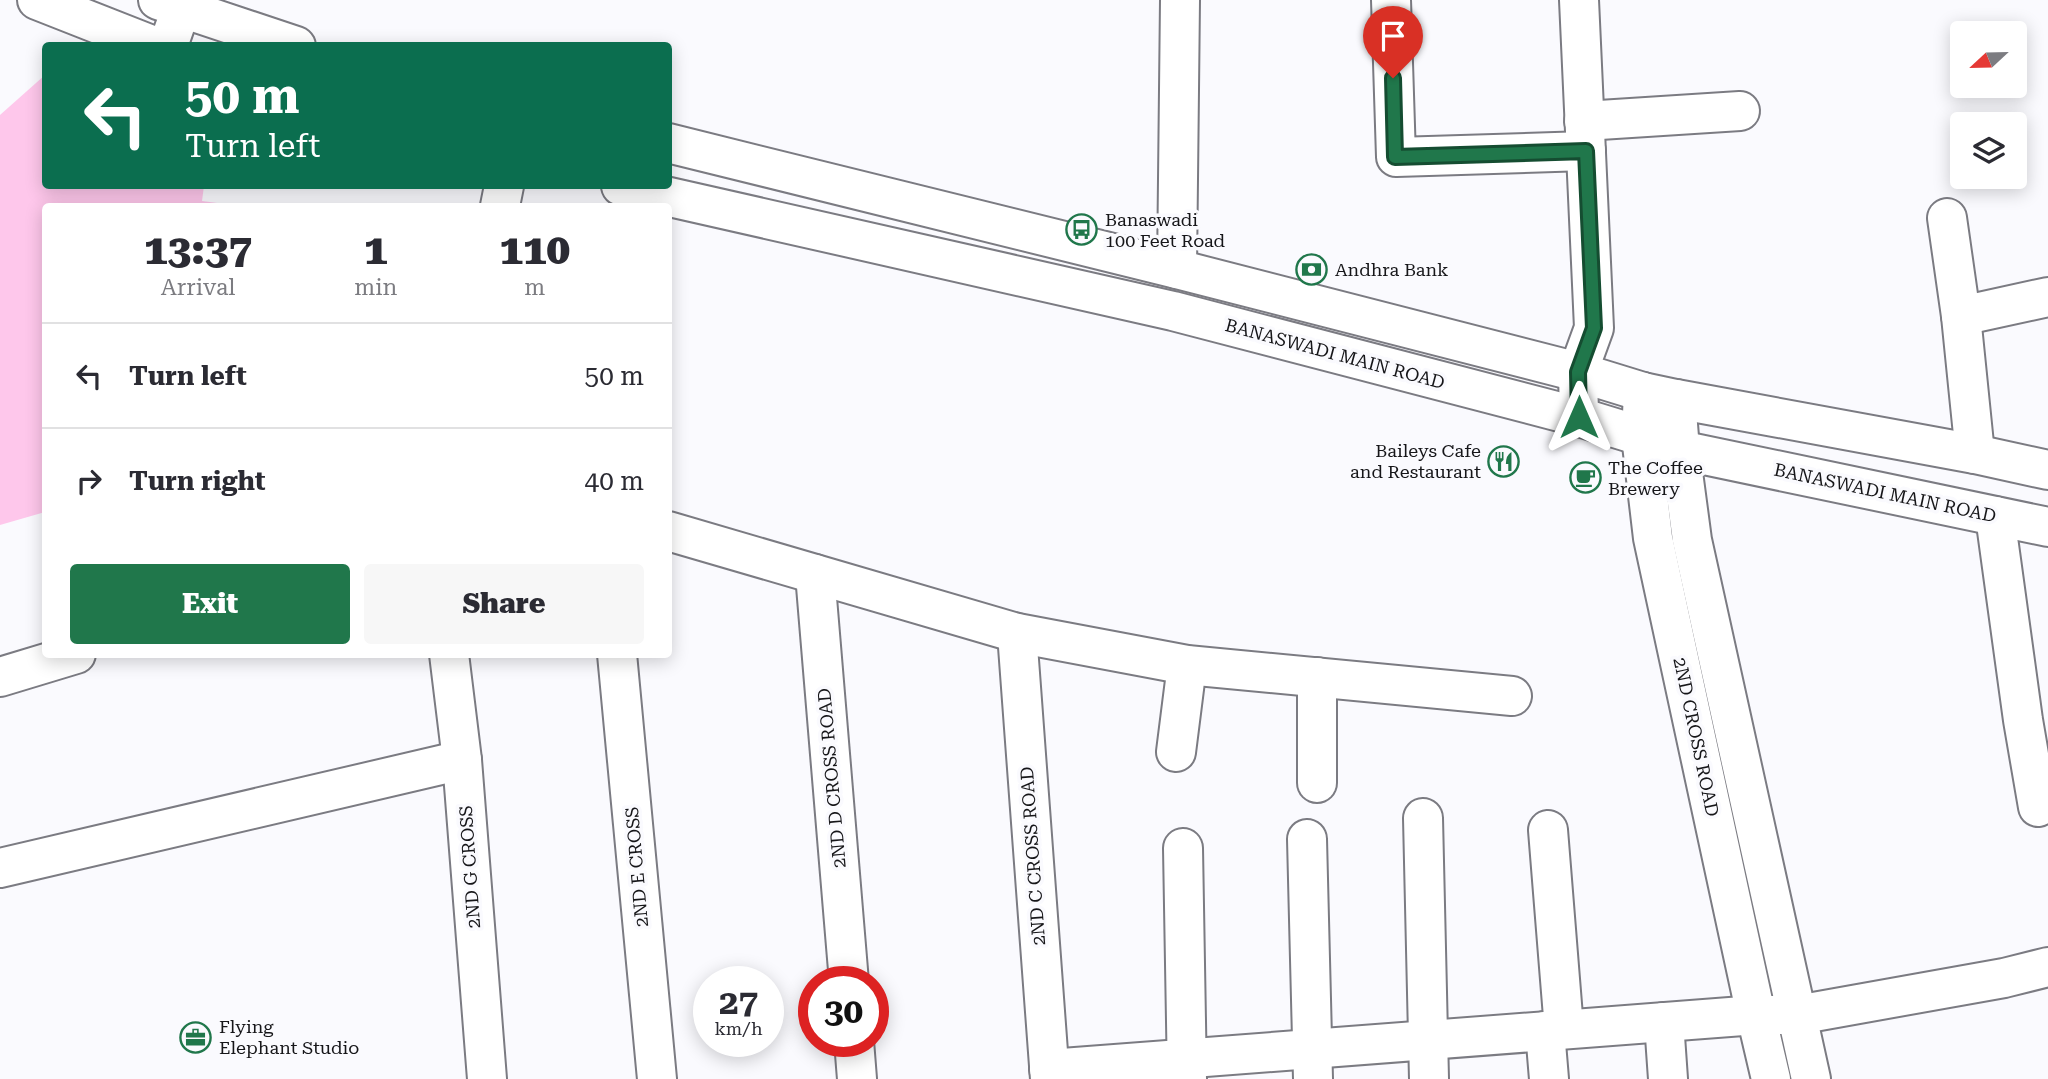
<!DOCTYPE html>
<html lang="en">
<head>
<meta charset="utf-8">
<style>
  body { margin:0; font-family:"Roboto Serif",serif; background:#f7f7f7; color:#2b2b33; height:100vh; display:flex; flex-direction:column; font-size:26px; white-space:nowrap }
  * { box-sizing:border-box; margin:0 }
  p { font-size:23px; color:#7c7c81 }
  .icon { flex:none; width:38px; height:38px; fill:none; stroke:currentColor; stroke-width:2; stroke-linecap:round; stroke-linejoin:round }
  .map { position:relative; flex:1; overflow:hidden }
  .sheet { position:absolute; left:42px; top:203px; width:630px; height:455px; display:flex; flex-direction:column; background:#fff; border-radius:7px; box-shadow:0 4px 18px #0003 }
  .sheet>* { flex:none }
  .banner { position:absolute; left:42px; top:42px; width:630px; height:147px; border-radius:7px; box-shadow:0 4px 18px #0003; background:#0b6e4f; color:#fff; overflow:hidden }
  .needle { width:46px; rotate:248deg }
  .controls { position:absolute; left:1950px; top:21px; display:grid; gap:14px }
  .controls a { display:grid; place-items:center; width:77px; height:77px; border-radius:7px; background:#fff; box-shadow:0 4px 18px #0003; font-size:35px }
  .speed { position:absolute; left:693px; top:966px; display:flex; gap:14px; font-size:35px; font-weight:700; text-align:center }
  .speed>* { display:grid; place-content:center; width:91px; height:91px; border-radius:50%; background:#fff; box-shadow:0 4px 18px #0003; line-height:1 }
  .speed small { font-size:18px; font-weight:400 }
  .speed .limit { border:10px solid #d22; background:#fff; color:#111 }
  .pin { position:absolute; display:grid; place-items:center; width:60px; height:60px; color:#fff; margin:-72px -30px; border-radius:50% 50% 50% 0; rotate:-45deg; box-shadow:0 0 7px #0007 }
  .pin .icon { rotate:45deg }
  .me { position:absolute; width:77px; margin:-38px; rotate:0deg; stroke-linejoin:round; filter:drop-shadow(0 0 5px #0008) }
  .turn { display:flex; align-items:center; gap:24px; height:147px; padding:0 28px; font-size:32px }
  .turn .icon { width:91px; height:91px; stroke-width:2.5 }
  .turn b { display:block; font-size:49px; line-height:60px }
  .eta { display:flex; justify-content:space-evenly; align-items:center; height:119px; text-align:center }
  .eta b { font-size:42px; font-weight:800; line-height:49px }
  .cta { display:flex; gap:14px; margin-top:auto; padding:14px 28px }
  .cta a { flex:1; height:80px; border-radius:7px; background:#20774b; color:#fff; font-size:28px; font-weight:800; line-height:80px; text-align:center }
  .cta a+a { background:#f7f7f7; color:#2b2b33 }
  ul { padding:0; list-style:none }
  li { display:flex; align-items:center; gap:21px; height:105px; padding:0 28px; border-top:2px solid #e1e1e2 }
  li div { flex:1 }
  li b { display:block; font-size:26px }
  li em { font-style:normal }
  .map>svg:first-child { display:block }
</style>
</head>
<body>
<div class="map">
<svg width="2048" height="1079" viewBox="0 0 2048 1079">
  <rect width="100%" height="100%" fill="#fafafe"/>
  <polygon fill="#fec7eb" points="45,75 46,186 204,186 202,201 240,206 46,206 45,512 0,525 0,115"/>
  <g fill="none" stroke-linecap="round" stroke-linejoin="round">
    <defs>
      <g id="minor">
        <polyline points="1391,0 1396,157 1586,151"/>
        <polyline points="168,46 181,9 178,0"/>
        <polyline points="1584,121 1740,111"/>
        <polyline points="500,206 504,186"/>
        <polyline points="1947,218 1961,316 1975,454"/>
        <polyline points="1177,269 1180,0"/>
        <polyline points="1961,316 2048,297"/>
        <polyline points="1643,392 1641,436 1653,538 1756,1015 1771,1079"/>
        <polyline points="1676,399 1680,450 1692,540 1811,1079"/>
        <polyline points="1579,417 1578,372 1594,328 1579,0"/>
        <polyline points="1995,516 2023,720 2038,807"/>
        <polyline points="668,531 1017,633 1187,665 1512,696"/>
        <polyline points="815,574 849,982"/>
        <polyline points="1017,633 1050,1079"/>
        <polyline points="449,654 462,760 487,1079"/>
        <polyline points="617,654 657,1079"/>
        <polyline points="0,677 76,654"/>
        <polyline points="1317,677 1317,783"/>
        <polyline points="1176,752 1187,665"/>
        <polyline points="1423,818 1429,1079"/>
        <polyline points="1548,830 1564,1029"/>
        <polyline points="1307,839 1313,1079"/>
        <polyline points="1183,848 1187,1079"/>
        <polyline points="0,868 462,760"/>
        <polyline points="1664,1022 1668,1079"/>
        <polyline points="1545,1031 1549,1079"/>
        <polyline points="854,1041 857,1079"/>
        <polyline points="1049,1069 1756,1015 1797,1015 2004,978 2048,967"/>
      </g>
      <g id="major">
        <polyline points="37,0 154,46"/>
        <polyline points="158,0 296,46"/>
        <polyline points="668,143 1177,269 1578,372 1643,392 1676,399 1975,454 2048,470"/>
        <polyline points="621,186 1173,311 1579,417 1641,436 1680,450 2048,527"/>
      </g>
    </defs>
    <use href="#minor" stroke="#7b7b82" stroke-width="42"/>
    <use href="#major" stroke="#7b7b82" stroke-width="42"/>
    <use href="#minor" stroke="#fff" stroke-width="38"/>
    <use href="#major" stroke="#fff" stroke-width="38"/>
  </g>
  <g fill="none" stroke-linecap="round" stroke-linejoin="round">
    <defs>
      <polyline id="route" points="1393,78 1395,157 1586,151 1594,328 1578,372 1579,417"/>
    </defs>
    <use href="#route" stroke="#154d31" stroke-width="18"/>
    <use href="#route" stroke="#20774b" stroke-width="12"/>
  </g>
  <defs>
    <symbol id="bus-ring" viewBox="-11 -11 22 22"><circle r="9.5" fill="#fafafe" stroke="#20774b" stroke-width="1.5"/><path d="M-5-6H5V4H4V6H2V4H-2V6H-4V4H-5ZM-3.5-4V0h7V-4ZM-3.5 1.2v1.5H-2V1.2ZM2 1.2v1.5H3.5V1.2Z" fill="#20774b"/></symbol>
    <symbol id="bank-ring" viewBox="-11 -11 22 22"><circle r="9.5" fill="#fafafe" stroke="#20774b" stroke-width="1.5"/><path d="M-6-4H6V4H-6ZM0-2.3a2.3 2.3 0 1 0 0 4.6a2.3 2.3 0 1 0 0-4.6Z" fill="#20774b"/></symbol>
    <symbol id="restaurant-ring" viewBox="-11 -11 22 22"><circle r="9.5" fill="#fafafe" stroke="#20774b" stroke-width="1.5"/><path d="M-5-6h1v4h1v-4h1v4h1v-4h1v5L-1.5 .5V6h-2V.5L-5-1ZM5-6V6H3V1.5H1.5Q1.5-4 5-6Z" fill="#20774b"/></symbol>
    <symbol id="cafe-ring" viewBox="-11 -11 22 22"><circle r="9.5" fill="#fafafe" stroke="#20774b" stroke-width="1.5"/><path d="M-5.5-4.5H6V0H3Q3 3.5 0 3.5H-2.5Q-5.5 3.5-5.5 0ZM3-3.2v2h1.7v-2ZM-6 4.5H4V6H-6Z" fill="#20774b"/></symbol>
    <symbol id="office-ring" viewBox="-11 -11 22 22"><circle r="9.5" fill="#fafafe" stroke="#20774b" stroke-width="1.5"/><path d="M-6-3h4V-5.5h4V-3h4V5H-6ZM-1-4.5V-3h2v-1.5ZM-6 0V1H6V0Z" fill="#20774b"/></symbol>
  </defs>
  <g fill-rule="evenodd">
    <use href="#bus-ring" x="1064" y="212" width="35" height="35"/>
    <use href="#bank-ring" x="1294" y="252" width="35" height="35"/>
    <use href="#restaurant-ring" x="1486" y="444" width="35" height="35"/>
    <use href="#cafe-ring" x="1568" y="460" width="35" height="35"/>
    <use href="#office-ring" x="178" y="1020" width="35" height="35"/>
  </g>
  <g text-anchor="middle" stroke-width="7" stroke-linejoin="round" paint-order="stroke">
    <g font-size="18" fill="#161619" stroke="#fafafe" text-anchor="start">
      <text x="1105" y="226">Banaswadi<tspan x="1105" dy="21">100 Feet Road</tspan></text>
      <text x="1335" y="276">Andhra Bank</text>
      <text x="1481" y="457" text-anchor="end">Baileys Cafe<tspan x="1481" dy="21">and Restaurant</tspan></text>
      <text x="1608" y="474">The Coffee<tspan x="1608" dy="21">Brewery</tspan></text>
      <text x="219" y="1033">Flying<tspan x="219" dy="21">Elephant Studio</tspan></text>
    </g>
    <g font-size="18" fill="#161619" stroke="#fafafe">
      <text transform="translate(1335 354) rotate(15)" y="6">BANASWADI MAIN ROAD</text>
      <text transform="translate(1885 493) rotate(12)" y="6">BANASWADI MAIN ROAD</text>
      <text transform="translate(1696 737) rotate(78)" y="6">2ND CROSS ROAD</text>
      <text transform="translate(832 778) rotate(-95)" y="6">2ND D CROSS ROAD</text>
      <text transform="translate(1033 856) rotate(-94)" y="6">2ND C CROSS ROAD</text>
      <text transform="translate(470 867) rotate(-94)" y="6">2ND G CROSS</text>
      <text transform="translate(637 867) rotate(-95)" y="6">2ND E CROSS</text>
    </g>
  </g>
</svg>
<div class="controls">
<a><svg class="needle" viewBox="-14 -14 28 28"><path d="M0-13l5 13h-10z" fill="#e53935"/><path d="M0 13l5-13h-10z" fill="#7c7c81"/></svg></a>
<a><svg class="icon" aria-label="layers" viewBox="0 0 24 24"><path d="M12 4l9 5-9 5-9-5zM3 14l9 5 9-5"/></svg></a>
</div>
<div class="speed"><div>27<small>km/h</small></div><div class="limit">30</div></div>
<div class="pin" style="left:1393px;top:78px;background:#d93025"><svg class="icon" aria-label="arrive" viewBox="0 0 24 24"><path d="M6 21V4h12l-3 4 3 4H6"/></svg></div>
<svg class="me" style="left:1579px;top:417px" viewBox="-20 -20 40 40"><path d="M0-17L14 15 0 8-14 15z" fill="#20774b" stroke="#fff" stroke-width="4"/></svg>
<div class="banner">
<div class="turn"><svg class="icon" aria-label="left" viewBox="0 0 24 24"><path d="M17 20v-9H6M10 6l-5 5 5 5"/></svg><div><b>50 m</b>Turn left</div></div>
</div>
<section class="sheet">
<div class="eta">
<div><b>13:37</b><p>Arrival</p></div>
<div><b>1</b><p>min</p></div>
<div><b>110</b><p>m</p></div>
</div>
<ul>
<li><svg class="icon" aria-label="left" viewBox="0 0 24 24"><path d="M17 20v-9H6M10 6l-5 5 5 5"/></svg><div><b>Turn left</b></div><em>50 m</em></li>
<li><svg class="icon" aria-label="right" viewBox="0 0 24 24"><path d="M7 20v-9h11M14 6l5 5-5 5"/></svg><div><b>Turn right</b></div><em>40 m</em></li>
</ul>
<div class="cta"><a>Exit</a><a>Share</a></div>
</section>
</div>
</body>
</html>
